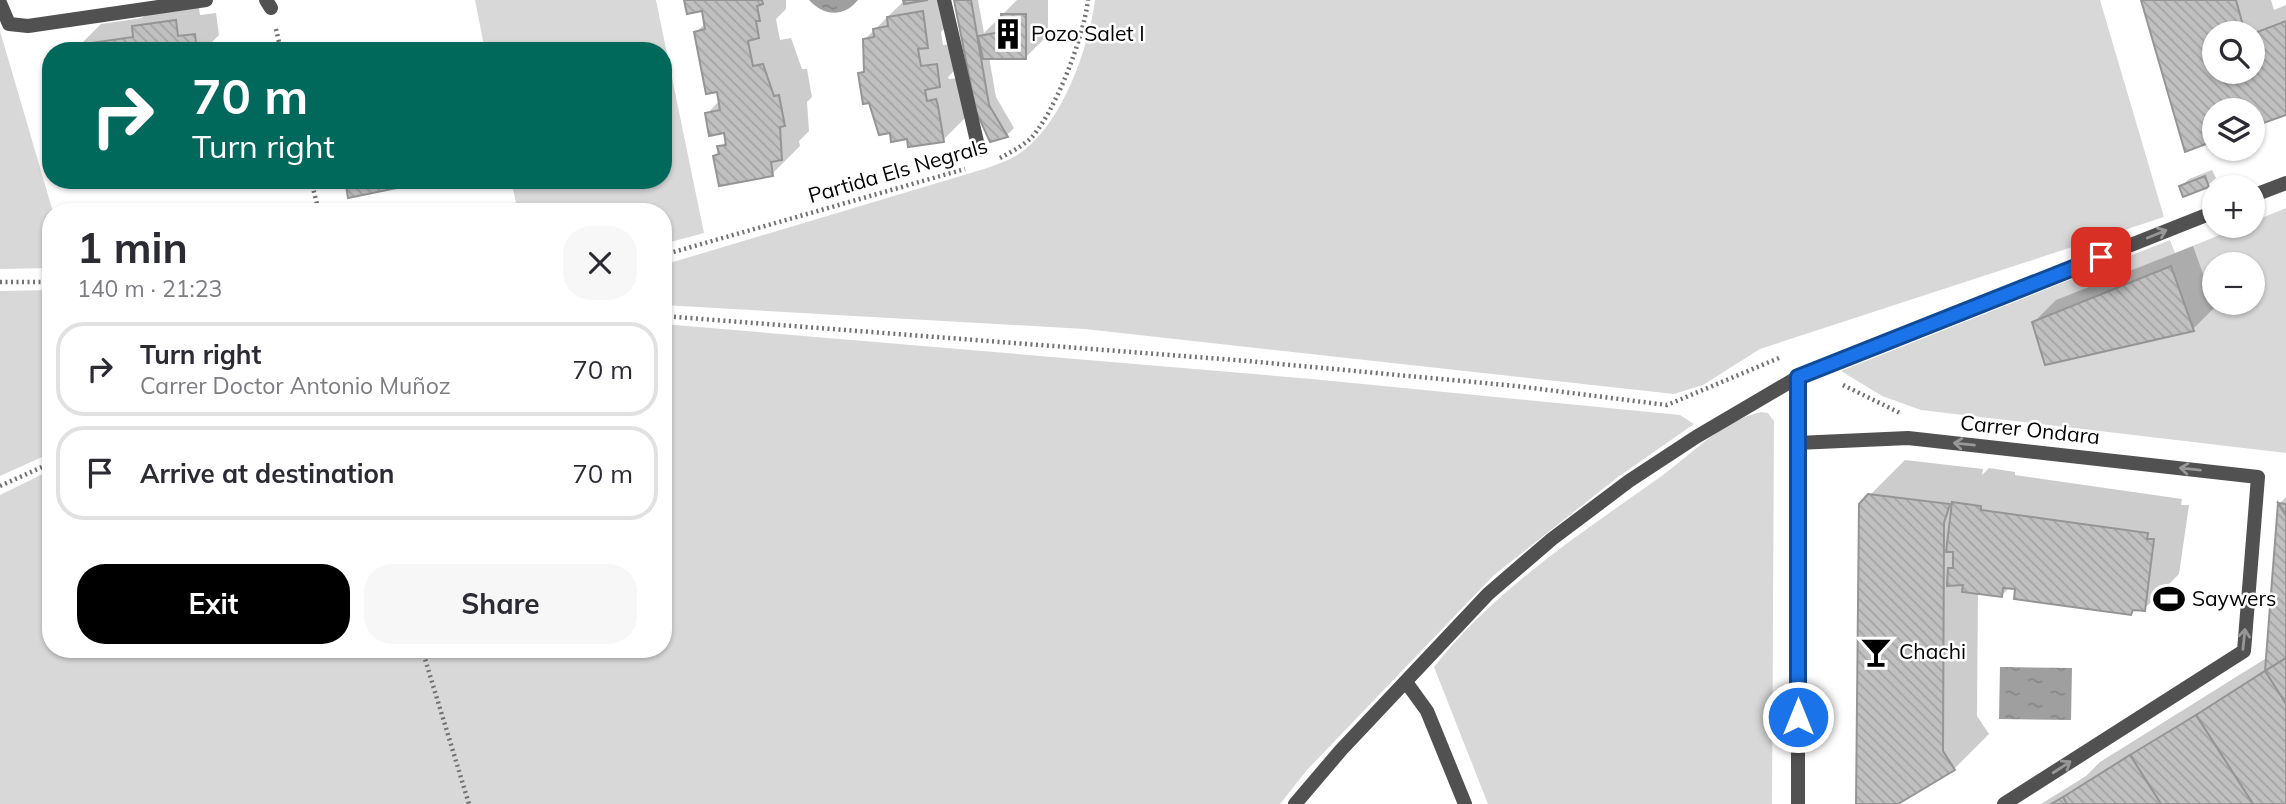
<!DOCTYPE html>
<html lang="en">
<head>
<meta charset="utf-8">
<style>
  body { margin:0; font-family:Mulish,sans-serif; background:#f7f7f7; color:#2b2b33; height:100vh; display:flex; flex-direction:column; font-size:26px; white-space:nowrap }
  * { box-sizing:border-box; margin:0 }
  p { font-size:23px; color:#7c7c81 }
  .icon { flex:none; width:38px; height:38px; fill:none; stroke:currentColor; stroke-width:2; stroke-linecap:round; stroke-linejoin:round }
  .map { position:relative; flex:1; overflow:hidden }
  .drawer { position:absolute; left:42px; top:203px; width:630px; height:455px; display:flex; flex-direction:column; background:#fff; border-radius:28px; box-shadow:0 2px 5px #0004 }
  .drawer>* { flex:none }
  .hud { position:absolute; left:42px; top:42px; width:630px; height:147px; border-radius:28px; box-shadow:0 2px 5px #0004; background:#00695c; color:#fff; overflow:hidden }
  .tools { position:absolute; left:2202px; top:21px; display:grid; gap:14px }
  .tools a { display:grid; place-items:center; width:63px; height:63px; border-radius:50%; background:#fff; box-shadow:0 2px 5px #0004; font-size:35px }
  .pin { position:absolute; display:grid; place-items:center; width:60px; height:60px; color:#fff; margin:-30px; border-radius:14px; box-shadow:0 4px 10px #0006 }
  .me { position:absolute; width:77px; margin:-38px; rotate:0deg; stroke-linejoin:round; filter:drop-shadow(0 0 5px #0008) }
  .turn { display:flex; align-items:center; gap:24px; height:147px; padding:0 35px; font-size:32px }
  .turn .icon { width:91px; height:91px; stroke-width:2.5 }
  .turn b { display:block; font-size:49px; line-height:60px }
  .round { display:grid; place-items:center; flex:none; width:74px; height:74px; border-radius:28px; background:#f7f7f7 }
  .headline { display:flex; align-items:center; justify-content:space-between; height:119px; padding:0 35px }
  h1 { font-size:42px; font-weight:700; line-height:52px }
  .action { display:flex; gap:14px; margin-top:auto; padding:14px 35px }
  .action a { flex:1; height:80px; border-radius:28px; background:#000; color:#fff; font-size:28px; font-weight:700; line-height:80px; text-align:center }
  .action a+a { background:#f7f7f7; color:#2b2b33 }
  ul { padding:0; list-style:none }
  li { display:flex; align-items:center; gap:21px; height:94px; margin:0 14px 10px; padding:0 21px; border:4px solid #e1e1e2; border-radius:28px }
  li div { flex:1 }
  li b { display:block; font-size:26px }
  li em { font-style:normal }
  .map>svg:first-child { display:block }
</style>
</head>
<body>
<div class="map">
<svg width="2286" height="804" viewBox="0 0 2286 804">
  <defs>
    <pattern id="water-ripples" width="26" height="14" patternUnits="userSpaceOnUse" patternTransform="scale(1.75)"><rect width="26" height="14" fill="#9f9f9f"/><path d="M2 4q2-2 4 0t4 0M15 11q2-2 4 0t4 0" fill="none" stroke="#878787"/></pattern>
    <pattern id="building-back-hatch" width="6" height="6" patternUnits="userSpaceOnUse" patternTransform="scale(1.75)"><rect width="6" height="6" fill="#c0c0c0"/><path d="M-1 5l2 2M0 0l6 6M5-1l2 2" fill="none" stroke="#a3a3a3"/></pattern>
  </defs>
  <rect width="100%" height="100%" fill="#fff"/>
  <g fill="#d8d8d8" fill-rule="evenodd">
    <polygon points="475,0 656,0 704,233 663,244 663,212 518,212 511,180 663,180 663,51 485,51"/>
    <path d="M1095 0H2100L2164 217 1760 349 1703 385 1674 394 1085 329 663 305V265L984 169C998 164 1011 160 1023 151 1063 121 1089 47 1095 0Z"/>
    <polygon points="0,31 53,212 51,268 0,269"/>
    <path d="M2286 208V453L1921 410 1882 396 1841 371 2170 240 2175 253 2242 226H2252V222ZM2214 264H2252V303H2214Z"/>
    <polygon points="51,290 51,453 0,476 0,291"/>
    <polygon points="663,324 1312,379 1680,415 1694,424 1618,477 1494,575 1307,770 1280,804 0,804 0,495 51,470 51,649 663,649"/>
    <path d="M1761 412 1768 413 1774 421 1772 804H1488L1434 667C1496 588 1583 532 1663 475 1694 452 1722 421 1761 412Z"/>
  </g>
  <g fill="url(#water-ripples)">
    <path d="M809 0H858C843 18 824 16 809 0Z"/>
    <polygon points="2000,667 2072,668 2071,720 1999,719"/>
  </g>
  <g fill="#0003" fill-rule="evenodd">
    <polygon points="198,0 200,15 216,13 219,35 208,46 208,51 80,51 79,46 101,24 142,18 156,4"/>
    <polygon points="686,0 786,0 786,9 776,19 780,40 791,38 802,69 807,69 812,97 807,102 809,131 799,141 800,146 772,174 715,156 727,139 726,131 707,114 720,100 696,32 706,23 703,9"/>
    <polygon points="905,0 946,0 949,24 941,32 943,45 958,43 962,63 948,77 949,79 957,78 965,118 943,140 891,131 860,74 866,68 864,40"/>
    <polygon points="956,0 978,0 984,33 1017,0 1048,0 1048,35 1026,57 989,57 996,97 1014,128 1007,135 991,140"/>
    <path d="M2143 0H2271L2274 10 2286 5V113L2214 110ZM2214 33H2252V72H2214Z"/>
    <polygon points="2212,170 2216,178 2208,185 2184,194 2181,186 2189,179"/>
    <polygon points="2193,246 2215,307 2193,329 2034,322 2056,300"/>
    <polygon points="1905,460 1983,469 1982,475 1989,468 2015,472 2015,475 2182,499 2181,505 2189,505 2179,574 2144,609 2136,608 2131,613 2010,587 2002,595 1978,592 1977,716 1989,734 1954,769 1894,804 1858,804 1870,495"/>
    <polygon points="2286,497 2286,804 2041,804 2086,776 2100,762 2268,657 2279,504"/>
  </g>
  <g fill="url(#building-back-hatch)" stroke="#959595" stroke-width="2">
    <polygon points="684,0 762,0 763,4 757,6 760,21 756,21 759,38 748,41 753,66 763,64 774,96 779,95 785,126 780,127 782,160 771,162 773,176 719,186 713,156 719,154 717,146 726,145 724,133 709,136 705,113 720,110 717,92 706,94 694,32 705,29 702,11 687,14"/>
    <polygon points="903,0 928,0 904,4"/>
    <polygon points="954,0 971,0 989,105 1008,137 990,142 976,111"/>
    <polygon points="2141,0 2236,0 2245,33 2214,33 2214,72 2252,72 2252,34 2286,21 2286,115 2252,127 2252,110 2214,110 2214,141 2185,152"/>
    <polygon points="923,11 928,48 918,49 921,66 937,64 940,87 925,90 927,101 936,99 938,106 944,142 908,147 907,139 891,142 890,133 879,135 869,103 863,104 858,73 864,72 863,39 874,37 873,29 888,26 887,17"/>
    <polygon points="1001,14 1026,14 1026,59 983,59 978,36 1001,32"/>
    <polygon points="176,20 178,36 195,34 197,51 78,51 77,45 133,37 132,26"/>
    <polygon points="51,121 51,159 43,122"/>
    <polygon points="2205,176 2209,187 2183,197 2179,186"/>
    <polygon points="345,180 396,180 397,188 348,198"/>
    <polygon points="2171,266 2194,331 2045,365 2032,322"/>
    <polygon points="1868,494 1950,504 1944,523 1943,751 1955,770 1898,804 1856,804 1859,504"/>
    <polygon points="1952,502 1981,506 1981,510 2148,533 2147,539 2154,539 2145,611 2133,610 2131,615 2014,599 2015,589 2003,588 2002,597 1962,592 1963,585 1947,586 1948,568 1953,568 1953,552 1946,552"/>
    <polygon points="2278,503 2286,504 2286,516"/>
    <polygon points="2278,503 2286,516 2286,658 2265,671"/>
    <polygon points="2286,658 2286,704 2265,671"/>
    <polygon points="2265,671 2286,704 2286,804 2253,804 2196,715"/>
    <polygon points="2196,715 2253,804 2161,804 2130,755"/>
    <polygon points="2130,755 2161,804 2067,804 2063,797"/>
    <polygon points="2063,797 2067,804 2051,804"/>
  </g>
  <g fill="none" stroke-linecap="round" stroke-linejoin="round">
    <g stroke="#737373" stroke-width="4.5" stroke-dasharray="2 3.5" stroke-linecap="butt">
      <polyline points="276,29 281,51"/>
      <path d="M1000 158C1011 152 1023 146 1032 137 1056 110 1084 36 1088 0"/>
      <polyline points="311,180 319,212"/>
      <polyline points="663,255 965,169"/>
      <polyline points="0,282 51,282"/>
      <polyline points="663,316 1248,361 1516,386 1667,405 1779,358"/>
      <polyline points="1843,385 1900,413"/>
      <polyline points="0,486 51,463"/>
      <polyline points="422,649 469,804"/>
    </g>
    <g stroke="#515151" stroke-width="14">
      <polyline points="266,0 271,8"/>
      <polyline points="944,0 979,150"/>
      <polyline points="0,3 9,24 28,26 206,0"/>
    </g>
    <g stroke="#515151" stroke-width="14">
      <polyline points="2252,196 2286,183"/>
      <polyline points="1798,377 1798,804"/>
      <polyline points="1797,443 1908,438 2258,477 2244,651 2004,804"/>
      <polyline points="1406,682 1427,711 1465,804"/>
      <polyline points="1295,804 1341,750 1488,594 1552,539 1629,481 1696,437 1798,377 2214,212"/>
    </g>
  </g>
  <defs><path id="oneway-shaft" d="M-6 0H5M1.5-3L5.5 0L1.5 3" fill="none" stroke-width="1.6" stroke-linecap="round" stroke-linejoin="round" transform="scale(1.75)"/></defs>
  <g stroke="#979797">
    <use href="#oneway-shaft" transform="translate(2157 234) rotate(-22)"/>
    <use href="#oneway-shaft" transform="translate(1964 444) rotate(-174)"/>
    <use href="#oneway-shaft" transform="translate(2190 469) rotate(-174)"/>
    <use href="#oneway-shaft" transform="translate(2244 639) rotate(-84)"/>
    <use href="#oneway-shaft" transform="translate(2062 767) rotate(-33)"/>
  </g>
  <g fill="none" stroke-linecap="round" stroke-linejoin="round">
    <defs>
      <polyline id="route" points="1798,717 1798,377 2101,257"/>
    </defs>
    <use href="#route" stroke="#114b97" stroke-width="18"/>
    <use href="#route" stroke="#1a73e8" stroke-width="12"/>
  </g>
  <defs>
    <symbol id="building-bare" viewBox="-9 -9 18 18"><path d="M-4-6H4V6H1V3H-1V6H-4ZM-2.5-4.3h1.7v1.8h-1.7ZM.8-4.3h1.7v1.8H.8ZM-2.5-1h1.7V.8h-1.7ZM.8-1h1.7V.8H.8Z" fill="#000" stroke="#fff" stroke-width="2.5" paint-order="stroke"/></symbol>
    <symbol id="stadium-bare" viewBox="-9 -9 18 18"><path d="M0-5a6.5 5 0 1 0 0 10a6.5 5 0 1 0 0-10ZM-3.5-1.8h7v3.6h-7Z" fill="#000" stroke="#fff" stroke-width="2.5" paint-order="stroke"/></symbol>
    <symbol id="bar-bare" viewBox="-9 -9 18 18"><path d="M-6-5H6L.8 .8V4.5H3.5V6h-7V4.5H-.8V.8Z" fill="#000" stroke="#fff" stroke-width="2.5" paint-order="stroke"/></symbol>
  </defs>
  <g fill-rule="evenodd">
    <use href="#building-bare" x="986" y="12" width="44" height="44"/>
    <use href="#stadium-bare" x="2147" y="577" width="44" height="44"/>
    <use href="#bar-bare" x="1854" y="630" width="44" height="44"/>
  </g>
  <g text-anchor="middle" stroke-width="5" stroke-linejoin="round" paint-order="stroke">
    <g font-size="21" fill="#000" stroke="#fff" text-anchor="start">
      <text x="1031" y="41">Pozo Salet I</text>
      <text x="2192" y="606">Saywers</text>
      <text x="1899" y="659">Chachi</text>
    </g>
    <g font-size="21" fill="#000" stroke="#fff">
      <text transform="translate(898 171) rotate(-16)" y="7">Partida Els Negrals</text>
      <text transform="translate(2030 430) rotate(6)" y="7">Carrer Ondara</text>
    </g>
  </g>
</svg>
<div class="tools">
<a><svg class="icon" aria-label="search" viewBox="0 0 24 24"><circle cx="10" cy="10" r="6"/><path d="M15 15l6 6"/></svg></a>
<a><svg class="icon" aria-label="layers" viewBox="0 0 24 24"><path d="M12 4l9 5-9 5-9-5zM3 14l9 5 9-5"/></svg></a>
<a>+</a>
<a>−</a>
</div>
<div class="pin" style="left:2101px;top:257px;background:#d93025"><svg class="icon" aria-label="arrive" viewBox="0 0 24 24"><path d="M6 21V4h12l-3 4 3 4H6"/></svg></div>
<svg class="me" style="left:1798px;top:717px" viewBox="-20 -20 40 40"><circle r="17" fill="#1a73e8" stroke="#fff" stroke-width="3"/><path d="M0-11L8 9 0 5-8 9z" fill="#fff"/></svg>
<div class="hud">
<div class="turn"><svg class="icon" aria-label="right" viewBox="0 0 24 24"><path d="M7 20v-9h11M14 6l5 5-5 5"/></svg><div><b>70 m</b>Turn right</div></div>
</div>
<section class="drawer">
<div class="headline"><div><h1>1 min</h1><p>140 m · 21:23</p></div><a class="round"><svg class="icon" aria-label="close" viewBox="0 0 24 24"><path d="M6 6l12 12M18 6L6 18"/></svg></a></div>
<ul>
<li><svg class="icon" aria-label="right" viewBox="0 0 24 24"><path d="M7 20v-9h11M14 6l5 5-5 5"/></svg><div><b>Turn right</b><p>Carrer Doctor Antonio Muñoz</p></div><em>70 m</em></li>
<li><svg class="icon" aria-label="arrive" viewBox="0 0 24 24"><path d="M6 21V4h12l-3 4 3 4H6"/></svg><div><b>Arrive at destination</b></div><em>70 m</em></li>
</ul>
<div class="action"><a>Exit</a><a>Share</a></div>
</section>
</div>
</body>
</html>
